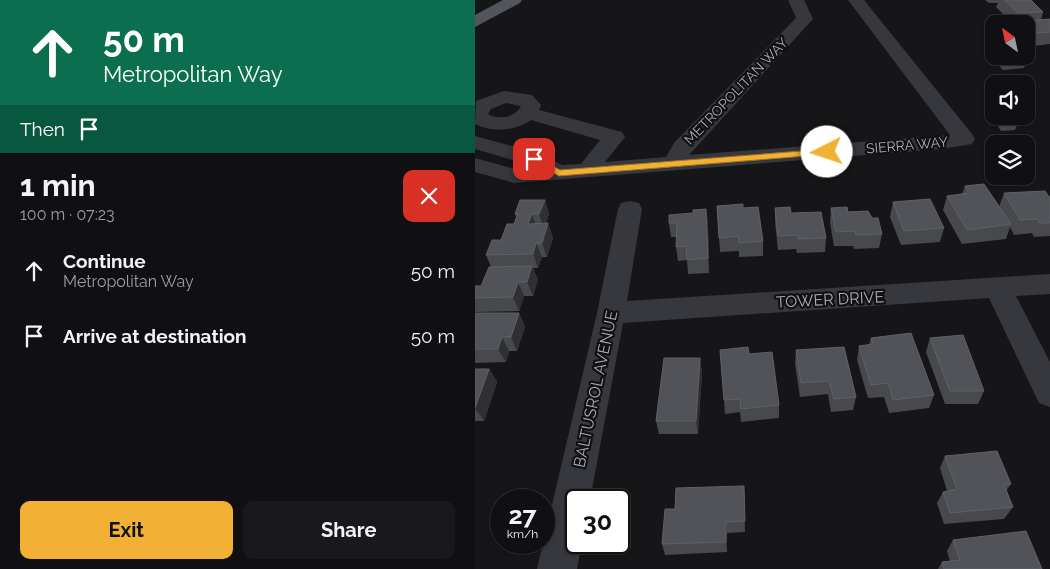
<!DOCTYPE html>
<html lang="en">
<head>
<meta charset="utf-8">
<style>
  body { margin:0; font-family:Raleway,sans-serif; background:#19191b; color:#f1f3f6; height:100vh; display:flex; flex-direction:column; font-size:19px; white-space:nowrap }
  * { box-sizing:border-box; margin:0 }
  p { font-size:16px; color:#9c9d9f }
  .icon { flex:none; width:28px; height:28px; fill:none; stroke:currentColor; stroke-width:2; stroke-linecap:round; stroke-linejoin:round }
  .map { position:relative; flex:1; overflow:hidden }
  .side { display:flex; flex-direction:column; background:#101012; width:475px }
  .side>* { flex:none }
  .guide { background:#0b6e4f; color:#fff; overflow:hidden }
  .needle { width:32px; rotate:327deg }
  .fabs { position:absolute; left:510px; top:15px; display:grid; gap:10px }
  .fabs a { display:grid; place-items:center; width:50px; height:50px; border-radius:10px; background:#101012; box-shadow:0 1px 4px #0004,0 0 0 1px #303032; font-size:25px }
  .speed { position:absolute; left:15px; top:489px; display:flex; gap:10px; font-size:25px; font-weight:700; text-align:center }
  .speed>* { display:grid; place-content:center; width:65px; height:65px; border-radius:50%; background:#101012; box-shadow:0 1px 4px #0004,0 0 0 1px #303032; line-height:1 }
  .speed small { font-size:12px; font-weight:400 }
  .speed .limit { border:2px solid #111; border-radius:8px; background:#fff; color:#111 }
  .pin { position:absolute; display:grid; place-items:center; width:42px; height:42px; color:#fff; margin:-21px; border-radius:10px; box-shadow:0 2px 8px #0006 }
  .me { position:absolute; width:55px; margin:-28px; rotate:266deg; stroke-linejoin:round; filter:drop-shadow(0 0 4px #0008) }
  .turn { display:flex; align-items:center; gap:18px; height:105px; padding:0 20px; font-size:22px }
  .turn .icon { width:65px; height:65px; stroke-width:2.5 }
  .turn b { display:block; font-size:35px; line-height:42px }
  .then { display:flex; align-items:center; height:48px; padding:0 20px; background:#0003; gap:10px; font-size:19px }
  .round { display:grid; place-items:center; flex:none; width:52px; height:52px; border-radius:10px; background:#19191b }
  .overview { display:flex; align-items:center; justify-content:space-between; height:85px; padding:0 20px }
  h1 { font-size:30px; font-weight:700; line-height:38px }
  .cta { display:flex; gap:10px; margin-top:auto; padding:10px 20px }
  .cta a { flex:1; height:58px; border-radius:10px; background:#f2b134; color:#111; font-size:20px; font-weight:700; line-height:58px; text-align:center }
  .cta a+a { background:#19191b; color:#f1f3f6 }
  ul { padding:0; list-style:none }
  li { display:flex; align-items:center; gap:15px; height:65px; padding:0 20px }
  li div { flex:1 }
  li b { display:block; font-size:19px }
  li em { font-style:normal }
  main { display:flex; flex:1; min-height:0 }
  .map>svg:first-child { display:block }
</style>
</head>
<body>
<main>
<section class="side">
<div class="guide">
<div class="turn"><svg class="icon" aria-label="ahead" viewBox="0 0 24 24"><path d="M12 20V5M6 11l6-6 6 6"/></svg><div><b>50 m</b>Metropolitan Way</div></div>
<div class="then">Then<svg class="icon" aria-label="arrive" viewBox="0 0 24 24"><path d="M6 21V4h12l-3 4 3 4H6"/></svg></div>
</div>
<div class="overview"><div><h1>1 min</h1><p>100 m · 07:23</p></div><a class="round" style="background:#d93025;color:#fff"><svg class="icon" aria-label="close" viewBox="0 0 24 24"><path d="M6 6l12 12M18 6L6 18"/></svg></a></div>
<ul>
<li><svg class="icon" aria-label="ahead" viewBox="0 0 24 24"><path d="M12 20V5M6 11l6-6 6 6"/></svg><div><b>Continue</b><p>Metropolitan Way</p></div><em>50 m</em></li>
<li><svg class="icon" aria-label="arrive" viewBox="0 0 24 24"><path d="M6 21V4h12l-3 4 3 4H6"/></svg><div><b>Arrive at destination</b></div><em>50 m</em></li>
</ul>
<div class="cta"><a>Exit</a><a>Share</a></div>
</section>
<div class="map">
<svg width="575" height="569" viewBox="0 0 575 569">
  <rect width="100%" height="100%" fill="#161618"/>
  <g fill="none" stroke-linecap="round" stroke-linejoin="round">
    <g fill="#37383d" fill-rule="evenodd">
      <path d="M313 0H329L338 19 214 155 475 135 373 0H389L497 134 500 139 497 144 467 149 39 183 0 172V158L40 169 58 168 51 164 0 149V136L67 154 87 165 106 164 125 140 56 120C40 131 17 133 0 124L1 101 29 91 57 95 66 105 64 110 147 132 150 137 130 162 191 157 199 143 321 18ZM31 103 46 106C40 118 24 120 13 114L16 109Z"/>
      <polygon points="155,201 164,203 167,209 152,301 575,274 575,294 541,296 575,362 575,407 564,403 514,298 148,323 115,500 101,500 101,542 107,542 102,569 62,569 122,313 143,209 146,203"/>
    </g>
    <polygon fill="#53555c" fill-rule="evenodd" points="28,0 47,0 45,3 0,27 0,15"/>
  </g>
  <g fill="#47494d">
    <polygon points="510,0 556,0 568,12 566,20 575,19 575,44 558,46 551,39 551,24 538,24 521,7 523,3 514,3"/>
    <polygon points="520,56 547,56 551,61 549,68 528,70 519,60"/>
    <polygon points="525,118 543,123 540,130 526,131 523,126"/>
    <polygon points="490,186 524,207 529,193 575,198 575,236 559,237 557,233 539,235 535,227 531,239 487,244 468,210 472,196 487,194"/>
    <polygon points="70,200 74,214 71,223 73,223 78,238 72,257 67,257 63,268 58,268 63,280 58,296 49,296 44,311 0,312 0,286 6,286 16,267 11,255 26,240 39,224 41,217 40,214"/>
    <polygon points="418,202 469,228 465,242 426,245 415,217"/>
    <polygon points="242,206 268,208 288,241 288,256 264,257 264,251 245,252"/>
    <polygon points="300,208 316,213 351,238 350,252 322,253 321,249 303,250 300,222"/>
    <polygon points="356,208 407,234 404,248 379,249 378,246 359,246 355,222"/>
    <polygon points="231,209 233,223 234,273 213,274 212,260 203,261 201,247 201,237 196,237 194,223"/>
    <polygon points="0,313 44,313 50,327 42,351 34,351 31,362 0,363"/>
    <polygon points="396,338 459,395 454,408 414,413 409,397 393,398 382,360 384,346 394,345"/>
    <polygon points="455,338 509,391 503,404 470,404 451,352"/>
    <polygon points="245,350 274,354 304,405 304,418 266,422 265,412 250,414"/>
    <polygon points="321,350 381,397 378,410 356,412 353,394 325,397 320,364"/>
    <polygon points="225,358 227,372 223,434 184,434 181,421"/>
    <polygon points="0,369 14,369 22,382 9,421 0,421"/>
    <polygon points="470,456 536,484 531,491 538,507 529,519 469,524 462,503 468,492 472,491 465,468"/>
    <polygon points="269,486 270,532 252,533 252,552 190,555 187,544 200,509"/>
    <polygon points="478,540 567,569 463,569 467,562 475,561 472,551"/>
  </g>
  <g fill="#2f3033">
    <polygon points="70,200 74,214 69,229 64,214"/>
    <polygon points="231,209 233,223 234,273 233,258"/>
    <polygon points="57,214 62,229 53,224"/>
    <polygon points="73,223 78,238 72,257 67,243"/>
    <polygon points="61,243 67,257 63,268 58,254"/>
    <polygon points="57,266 63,280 58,296 52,282"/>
    <polygon points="43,282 49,296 44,311 38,297"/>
    <polygon points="44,313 50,327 42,351 36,337"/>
    <polygon points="27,337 34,351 31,362 23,349"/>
    <polygon points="225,358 227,372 223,434 221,421"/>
    <polygon points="14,369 22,382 9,421 0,408"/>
    <polygon points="251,522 252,533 252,552 251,542"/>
  </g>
  <g fill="#525359" stroke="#5f6168">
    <polygon points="529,0 556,0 568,12 543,13"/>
    <polygon points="575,19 575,32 562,33 550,21"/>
    <polygon points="524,56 547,56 551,61 530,63"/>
    <polygon points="525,118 539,118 543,123 529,124"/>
    <polygon points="509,184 536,224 492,230 472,196 494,193 490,186"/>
    <polygon points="570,191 575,198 575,223 565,223 563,219 545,220 529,193"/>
    <polygon points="455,199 469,228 429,231 418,202"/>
    <polygon points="45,200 70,200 64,214 57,214 53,224 73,223 67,243 61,243 58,254 11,255 17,240 26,240 32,224 39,224 43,213 40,214"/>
    <polygon points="268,204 268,208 283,207 288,241 264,243 263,236 244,238 242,206"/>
    <polygon points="315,207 316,213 346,212 351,238 323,239 322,235 303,236 300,208"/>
    <polygon points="372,207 373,212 393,211 397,218 403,218 407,234 381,235 380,231 361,232 356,208"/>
    <polygon points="231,209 233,258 212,260 211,246 201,247 202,223 194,223 194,215 218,213 218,210"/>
    <polygon points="57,266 52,282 43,282 38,297 0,298 0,286 6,286 14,267"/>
    <polygon points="0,313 44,313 36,337 27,337 23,349 0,349"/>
    <polygon points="436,333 459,395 418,400 413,383 396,385 384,346 398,344 396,338"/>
    <polygon points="488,335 509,391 475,391 455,338"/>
    <polygon points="273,347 274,354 297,352 304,405 266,409 265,399 249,400 245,350"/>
    <polygon points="369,347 381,397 359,399 354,381 326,383 321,350"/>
    <polygon points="189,358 225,358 221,421 181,421"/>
    <polygon points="0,369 14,369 0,408"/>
    <polygon points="522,451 536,484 529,485 538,507 475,513 468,492 482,489 470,456"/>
    <polygon points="269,486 270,521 251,522 251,542 187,544 190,509 200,509 201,488"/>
    <polygon points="551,531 567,569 469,569 467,562 485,560 478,540"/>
  </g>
  <polygon fill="#f2b134" stroke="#9d7322" points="352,149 357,152 356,154 84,176 55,159 56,157 63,157 85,170"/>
  <g text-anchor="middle" stroke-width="4.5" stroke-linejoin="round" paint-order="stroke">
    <g font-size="14" fill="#a8adb8" stroke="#111113">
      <text transform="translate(261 91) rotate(-46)" y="5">METROPOLITAN WAY</text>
      <text transform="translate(432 145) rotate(-5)" y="5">SIERRA WAY</text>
    </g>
    <g font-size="16" fill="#a8adb8" stroke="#111113">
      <text transform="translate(355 299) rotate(-3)" y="6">TOWER DRIVE</text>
      <text transform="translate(120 389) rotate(-78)" y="6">BALTUSROL AVENUE</text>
    </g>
  </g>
</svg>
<div class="fabs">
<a><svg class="needle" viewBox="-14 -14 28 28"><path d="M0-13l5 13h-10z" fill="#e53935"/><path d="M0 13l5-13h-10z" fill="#9c9d9f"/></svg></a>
<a><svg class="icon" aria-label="sound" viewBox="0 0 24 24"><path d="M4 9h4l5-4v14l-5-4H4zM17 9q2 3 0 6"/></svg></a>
<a><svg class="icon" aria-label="layers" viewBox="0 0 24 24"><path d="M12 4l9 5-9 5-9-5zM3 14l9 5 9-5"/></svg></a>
</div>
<div class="speed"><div>27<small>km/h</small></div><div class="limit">30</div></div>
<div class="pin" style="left:59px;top:159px;background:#d93025"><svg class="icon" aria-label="arrive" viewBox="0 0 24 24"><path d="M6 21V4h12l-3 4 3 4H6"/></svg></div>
<svg class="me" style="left:352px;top:152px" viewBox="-20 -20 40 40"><circle r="19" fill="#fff"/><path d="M0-13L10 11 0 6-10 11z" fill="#f2b134"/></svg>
</div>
</main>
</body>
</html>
